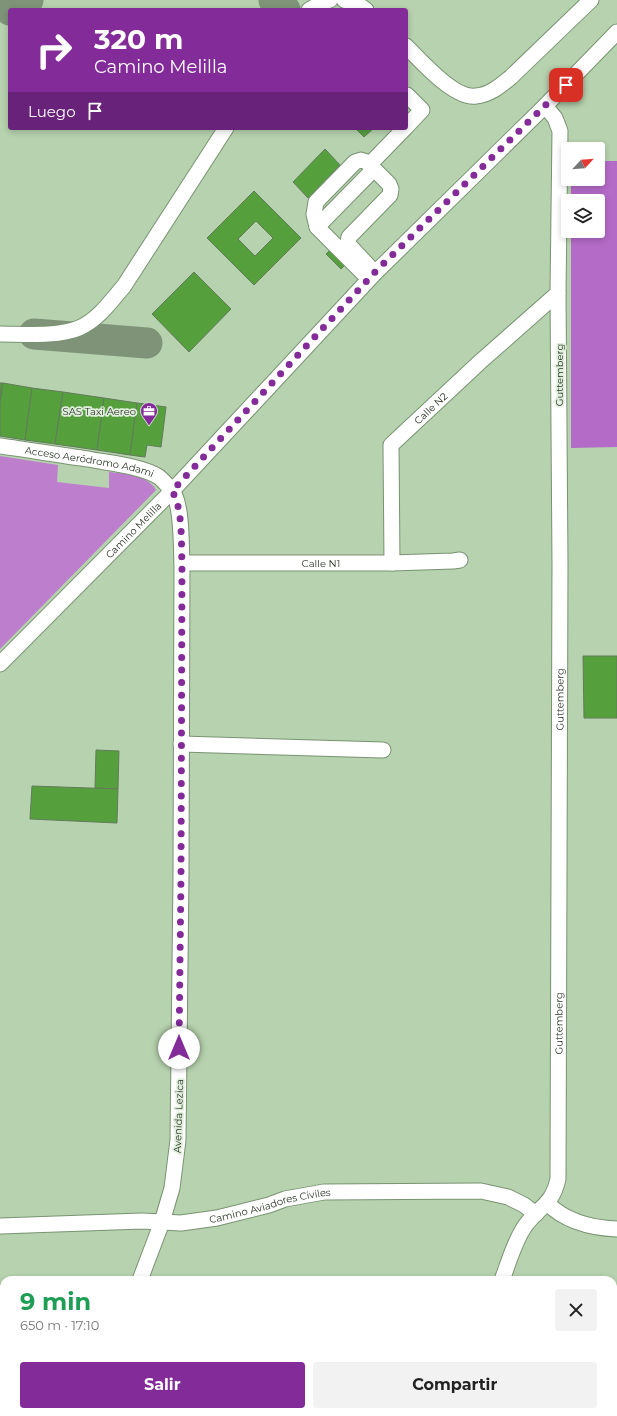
<!DOCTYPE html>
<html lang="es">
<head>
<meta charset="utf-8">
<style>
  body { margin:0; font-family:Montserrat,sans-serif; background:#f2f2f2; color:#222; height:100vh; display:flex; flex-direction:column; font-size:15px; white-space:nowrap }
  * { box-sizing:border-box; margin:0 }
  p { font-size:13px; color:#767676 }
  .icon { flex:none; width:22px; height:22px; fill:none; stroke:currentColor; stroke-width:2; stroke-linecap:round; stroke-linejoin:round }
  .map { position:relative; flex:1; overflow:hidden }
  .sheet { position:absolute; left:0px; top:1276px; width:617px; height:140px; display:flex; flex-direction:column; background:#fff; border-radius:12px 12px 0 0; box-shadow:0 2px 6px #0003 }
  .sheet>* { flex:none }
  .hud { position:absolute; left:8px; top:8px; width:400px; height:122px; border-radius:4px; box-shadow:0 2px 6px #0003; background:#832b99; color:#fff; overflow:hidden }
  .needle { width:26px; rotate:64deg }
  .fabs { position:absolute; left:561px; top:142px; display:grid; gap:8px }
  .fabs a { display:grid; place-items:center; width:44px; height:44px; border-radius:4px; background:#fff; box-shadow:0 2px 6px #0003; font-size:20px }
  .pin { position:absolute; display:grid; place-items:center; width:34px; height:34px; color:#fff; margin:-17px; border-radius:8px; box-shadow:0 2px 6px #0006 }
  .me { position:absolute; width:44px; margin:-22px; rotate:0deg; stroke-linejoin:round; filter:drop-shadow(0 0 3px #0008) }
  .turn { display:flex; align-items:center; gap:14px; height:84px; padding:0 20px; font-size:18px }
  .turn .icon { width:52px; height:52px; stroke-width:2.5 }
  .turn b { display:block; font-size:28px; line-height:34px }
  .then { display:flex; align-items:center; height:38px; padding:0 20px; background:#0003; gap:8px; font-size:15px }
  .round { display:grid; place-items:center; flex:none; width:42px; height:42px; border-radius:4px; background:#f2f2f2 }
  .overview { display:flex; align-items:center; justify-content:space-between; height:68px; padding:0 20px }
  h1 { font-size:24px; font-weight:700; line-height:30px; color:#1e9e55 }
  .action { display:flex; gap:8px; margin-top:auto; padding:8px 20px }
  .action a { flex:1; height:46px; border-radius:4px; background:#832b99; color:#fff; font-size:16px; font-weight:700; line-height:46px; text-align:center }
  .action a+a { background:#f2f2f2; color:#222 }
  .map>svg:first-child { display:block }
</style>
</head>
<body>
<div class="map">
<svg width="617" height="1416" viewBox="0 0 617 1416">
  <rect width="100%" height="100%" fill="#b6d2ae"/>
  <path fill="#bc7ecd" d="M0 456 58 465 57 482 109 488V472C125 474 148 475 156 490L0 649Z"/>
  <polygon fill="#b46ac7" points="598,161 617,161 617,447 571,448 571,231 598,231 598,201 571,201 571,179 598,179"/>
  <g fill="none" stroke-linecap="round" stroke-linejoin="round">
    <g stroke="#7e9378" stroke-width="31">
      <polyline points="274,0 285,10"/>
      <polyline points="10,10 28,0"/>
      <polyline points="34,334 147,343"/>
    </g>
  </g>
  <g fill="#55a03d" stroke="#627b5b" fill-rule="evenodd">
    <polygon points="355,128 374,128 364,137"/>
    <polygon points="325,149 340,165 308,198 293,182"/>
    <path d="M254 191 301 238 254 285 207 238ZM256 221 273 238 255 256 238 239Z"/>
    <polygon points="332,248 347,263 341,269 326,254"/>
    <polygon points="194,272 231,309 189,352 152,314"/>
    <polygon points="0,383 3,383 0,403"/>
    <polygon points="3,383 32,388 25,440 0,436 0,403"/>
    <polygon points="32,388 63,392 55,444 25,440"/>
    <polygon points="63,392 104,398 97,450 55,444"/>
    <polygon points="104,398 137,403 130,455 97,450"/>
    <polygon points="137,403 166,407 161,447 147,445 145,457 130,455"/>
    <polygon points="583,656 617,656 617,718 584,718"/>
    <polygon points="96,750 119,751 118,789 95,788"/>
    <polygon points="32,786 118,789 117,823 30,819"/>
  </g>
  <g fill="none" stroke-linecap="round" stroke-linejoin="round">
    <defs>
      <g id="minor">
        <polyline points="344,0 362,7 366,10"/>
        <polyline points="309,10 319,4 330,0"/>
        <path d="M406 46C421 61 454 99 476 96 490 95 501 85 511 77L591 0"/>
        <polyline points="406,127 422,110 407,95"/>
        <polyline points="370,164 405,128"/>
        <polyline points="317,227 374,169"/>
        <polyline points="369,279 317,227 314,214 316,202 355,162 361,160 367,162 389,184 391,189 390,195 349,237 348,242 350,246 375,273"/>
        <path d="M0 334C23 334 58 337 79 328 98 320 111 301 124 286L226 128"/>
        <path id="s1" d="M0 446C29 450 59 455 88 459 108 463 142 466 159 477 164 481 172 490 175 496 182 513 181 544 182 563L181 876 178 1140 172 1188 162 1222 140 1280"/>
        <path id="s2" d="M182 563H392L453 561 460 560"/>
        <path id="s3" d="M392 563 391 445 481 361 558 293"/>
        <path id="s4" d="M0 664 172 491 375 273 545 106 617 32"/>
        <polyline points="181,744 383,750"/>
        <path d="M547 1203C566 1222 591 1228 617 1229"/>
        <path id="s5" d="M0 1226 142 1221 181 1223 217 1218 269 1205 285 1199 324 1192 481 1191 508 1197 524 1205 536 1214"/>
        <path id="s6" d="M502 1280C509 1262 514 1242 525 1226 539 1206 552 1206 558 1179L560 564 558 293 560 131 555 118 545 106"/>
        <polyline points="90,1416 91,1412"/>
        <polyline points="451,1416 453,1412"/>
      </g>
    </defs>
    <use href="#minor" stroke="#799372" stroke-width="17"/>
    <use href="#minor" stroke="#fff" stroke-width="15"/>
  </g>
  <g fill="none" stroke-linecap="round" stroke-linejoin="round">
    <path stroke="#832b99" stroke-width="7" stroke-dasharray="0 12.6" d="M179 1048 181 876 182 563C181 542 183 508 172 491L375 272 566 85"/>
  </g>
  <defs>
    <symbol id="office-pin" viewBox="-11 -11 22 30"><path d="M0 17L-7.5 6A9.5 9.5 0 1 1 7.5 6Z" fill="#832b99" stroke="#e0eedc"/><path d="M-6-3h4V-5.5h4V-3h4V5H-6ZM-1-4.5V-3h2v-1.5ZM-6 0V1H6V0Z" fill="#fff"/></symbol>
  </defs>
  <g fill-rule="evenodd">
    <use href="#office-pin" x="139" y="401" width="20" height="27"/>
  </g>
  <g text-anchor="middle" stroke-width="3.5" stroke-linejoin="round" paint-order="stroke">
    <g font-size="10" fill="#2b3628" stroke="#e0eedc">
      <text transform="translate(559 375) rotate(-90)" y="4">Guttemberg</text>
      <text dy="4" stroke="none"><textPath href="#s3" startOffset="172">Calle N2</textPath></text>
      <text dy="4" stroke="none"><textPath href="#s1" startOffset="91">Acceso Aeródromo Adami</textPath></text>
      <text dy="4" stroke="none"><textPath href="#s4" startOffset="189">Camino Melilla</textPath></text>
      <text dy="4" stroke="none"><textPath href="#s2" startOffset="139">Calle N1</textPath></text>
      <text dy="4" stroke="none"><textPath href="#s6" startOffset="597">Guttemberg</textPath></text>
      <text dy="4" stroke="none"><textPath href="#s6" startOffset="273">Guttemberg</textPath></text>
      <text transform="translate(178 1116) rotate(-88)" y="4">Avenida Lezica</text>
      <text dy="4" stroke="none"><textPath href="#s5" startOffset="272">Camino Aviadores Civiles</textPath></text>
    </g>
    <g font-size="10" fill="#2b3628" stroke="#e0eedc" text-anchor="end">
      <text x="136" y="415">SAS Taxi Aereo</text>
    </g>
  </g>
</svg>
<div class="fabs">
<a><svg class="needle" viewBox="-14 -14 28 28"><path d="M0-13l5 13h-10z" fill="#e53935"/><path d="M0 13l5-13h-10z" fill="#767676"/></svg></a>
<a><svg class="icon" aria-label="layers" viewBox="0 0 24 24"><path d="M12 4l9 5-9 5-9-5zM3 14l9 5 9-5"/></svg></a>
</div>
<div class="pin" style="left:566px;top:85px;background:#d93025"><svg class="icon" aria-label="arrive" viewBox="0 0 24 24"><path d="M6 21V4h12l-3 4 3 4H6"/></svg></div>
<svg class="me" style="left:179px;top:1048px" viewBox="-20 -20 40 40"><circle r="19" fill="#fff"/><path d="M0-13L10 11 0 6-10 11z" fill="#832b99"/></svg>
<div class="hud">
<div class="turn"><svg class="icon" aria-label="right" viewBox="0 0 24 24"><path d="M7 20v-9h11M14 6l5 5-5 5"/></svg><div><b>320 m</b>Camino Melilla</div></div>
<div class="then">Luego<svg class="icon" aria-label="arrive" viewBox="0 0 24 24"><path d="M6 21V4h12l-3 4 3 4H6"/></svg></div>
</div>
<section class="sheet">
<div class="overview"><div><h1>9 min</h1><p>650 m · 17:10</p></div><a class="round"><svg class="icon" aria-label="close" viewBox="0 0 24 24"><path d="M6 6l12 12M18 6L6 18"/></svg></a></div>
<div class="action"><a>Salir</a><a>Compartir</a></div>
</section>
</div>
</body>
</html>
